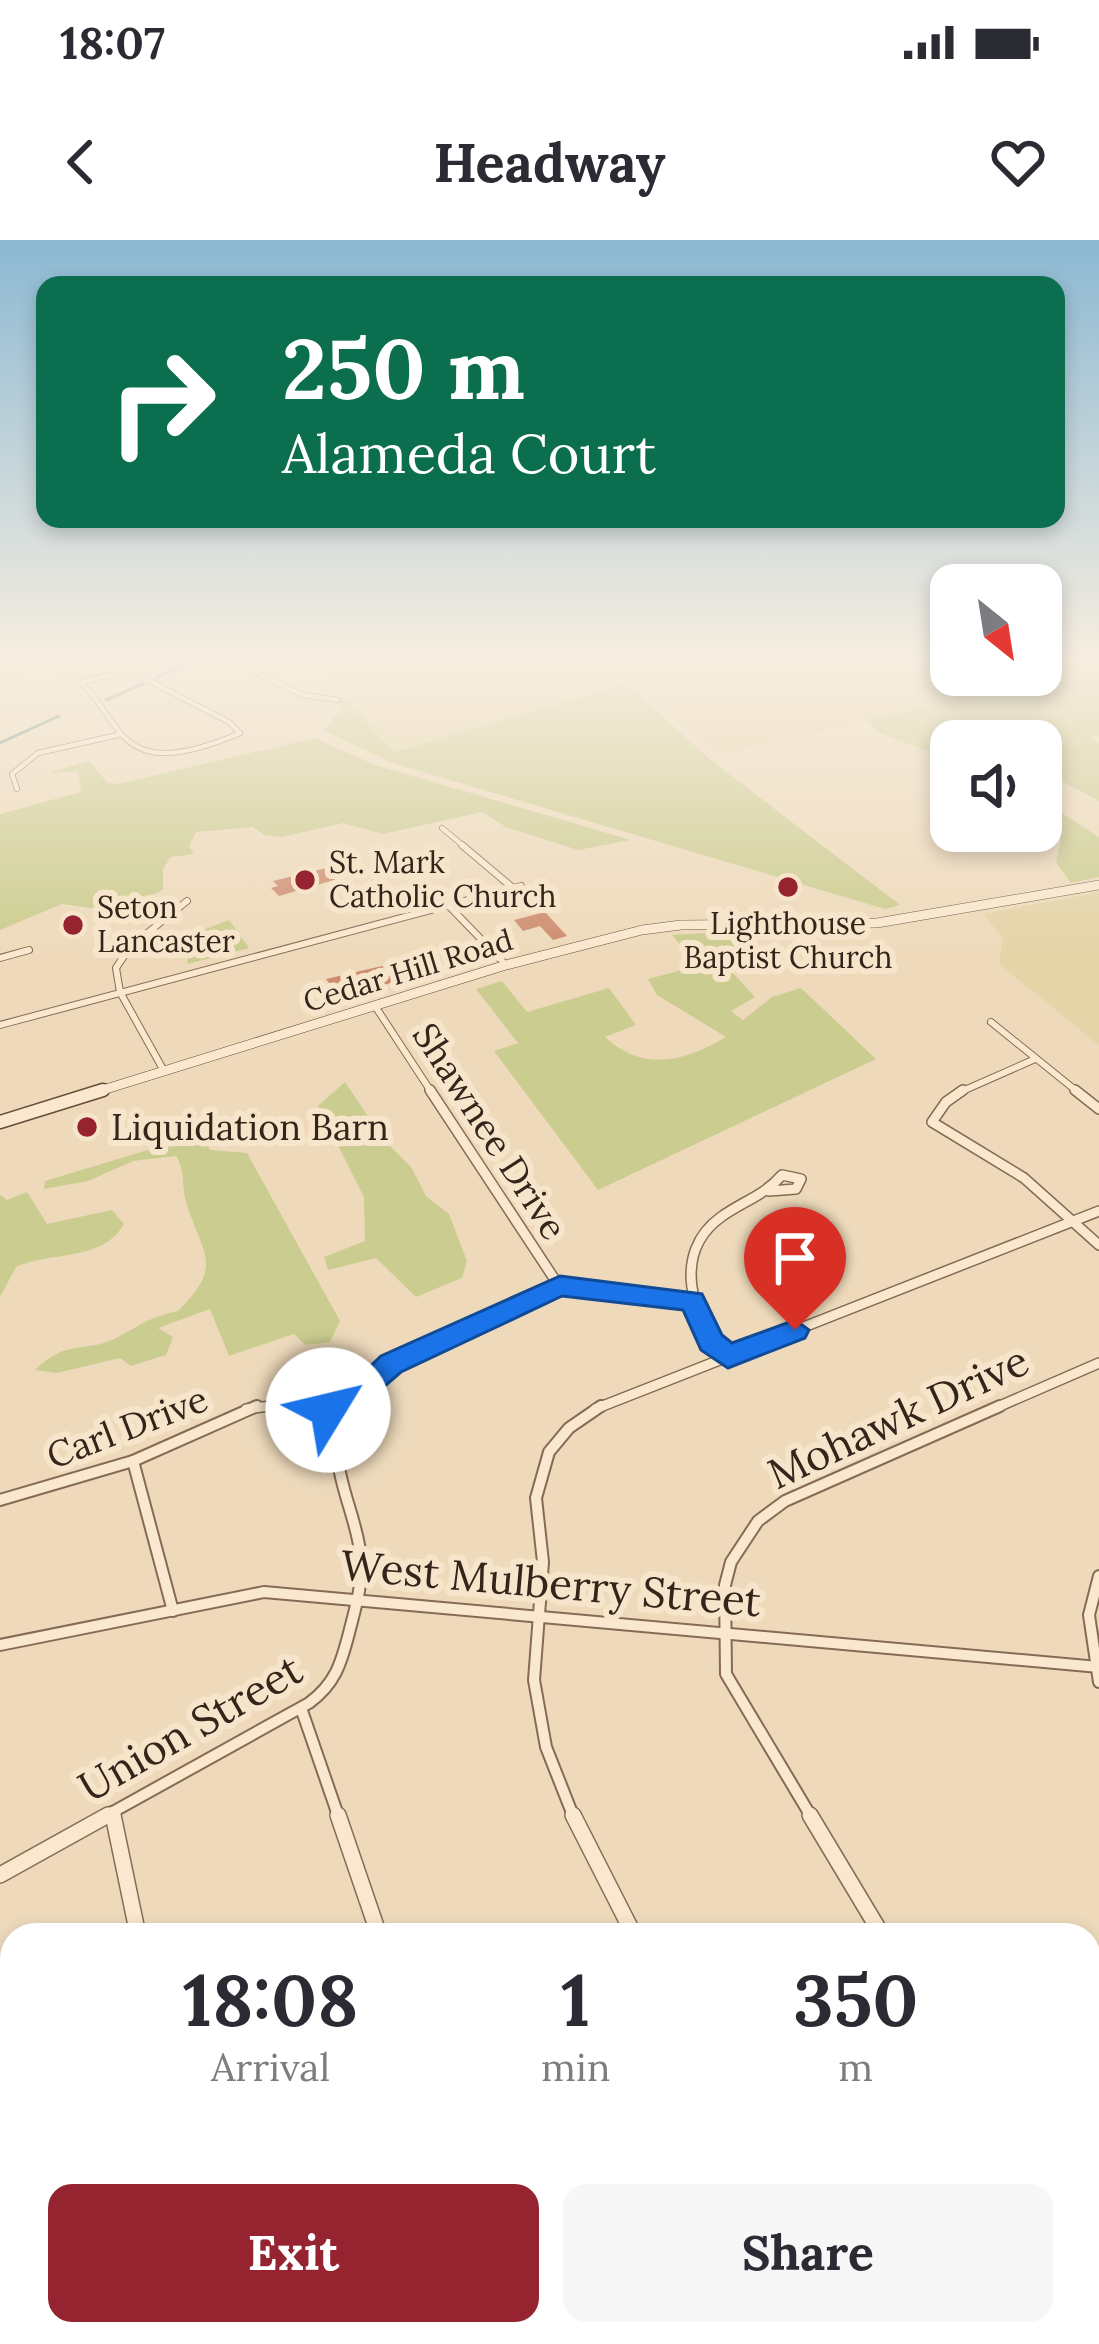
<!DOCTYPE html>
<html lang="en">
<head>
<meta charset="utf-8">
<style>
  body { margin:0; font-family:Lora,serif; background:#f7f7f7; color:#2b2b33; height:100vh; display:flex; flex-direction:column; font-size:45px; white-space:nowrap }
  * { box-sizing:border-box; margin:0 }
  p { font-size:39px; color:#7c7c81 }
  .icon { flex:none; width:66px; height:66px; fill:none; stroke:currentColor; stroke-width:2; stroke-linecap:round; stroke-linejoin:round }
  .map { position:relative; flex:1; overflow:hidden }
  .side { position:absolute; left:0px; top:1683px; width:1101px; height:423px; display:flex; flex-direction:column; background:#fff; border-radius:36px 36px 0 0; box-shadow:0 6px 18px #0003 }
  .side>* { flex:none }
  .top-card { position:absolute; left:36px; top:36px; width:1029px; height:252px; border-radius:24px; box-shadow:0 6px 18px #0003; background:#0b6e4f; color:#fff; overflow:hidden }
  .needle { width:78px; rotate:150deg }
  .fabs { position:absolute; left:930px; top:324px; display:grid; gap:24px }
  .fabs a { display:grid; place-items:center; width:132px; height:132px; border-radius:24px; background:#fff; box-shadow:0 6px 18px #0003; font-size:60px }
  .pin { position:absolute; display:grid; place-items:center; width:102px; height:102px; color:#fff; margin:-123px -51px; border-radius:50% 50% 50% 0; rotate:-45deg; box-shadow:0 0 12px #0007 }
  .pin .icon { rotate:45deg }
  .me { position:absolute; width:132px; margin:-66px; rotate:54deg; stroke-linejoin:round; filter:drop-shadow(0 0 9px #0008) }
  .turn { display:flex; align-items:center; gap:42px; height:252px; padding:0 48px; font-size:54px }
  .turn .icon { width:156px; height:156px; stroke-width:2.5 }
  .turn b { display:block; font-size:84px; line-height:102px }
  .eta { display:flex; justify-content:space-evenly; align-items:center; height:204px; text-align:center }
  .eta b { font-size:72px; font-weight:800; line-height:84px }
  .cta { display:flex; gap:24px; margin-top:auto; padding:24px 48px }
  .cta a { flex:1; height:138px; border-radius:24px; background:#962430; color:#fff; font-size:48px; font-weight:800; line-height:138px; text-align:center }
  .cta a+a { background:#f7f7f7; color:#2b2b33 }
  .status { display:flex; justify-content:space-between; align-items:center; height:84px; padding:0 60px; background:#fff; direction:ltr }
  .status svg { height:33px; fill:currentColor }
  header { display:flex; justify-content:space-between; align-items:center; height:156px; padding:0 48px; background:#fff; font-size:54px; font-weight:800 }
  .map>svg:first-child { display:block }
</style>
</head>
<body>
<div class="status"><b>18:07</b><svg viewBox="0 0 49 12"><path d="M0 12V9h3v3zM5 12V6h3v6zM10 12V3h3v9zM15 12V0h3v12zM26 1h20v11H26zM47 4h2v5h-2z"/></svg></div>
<header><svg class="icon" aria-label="back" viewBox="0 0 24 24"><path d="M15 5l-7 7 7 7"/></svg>Headway<svg class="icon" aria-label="heart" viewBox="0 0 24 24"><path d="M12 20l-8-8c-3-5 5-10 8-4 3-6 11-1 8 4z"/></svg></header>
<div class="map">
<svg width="1099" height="2104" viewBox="0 0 1099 2104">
  <rect width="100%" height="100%" fill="#eedabb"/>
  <g fill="#e4d4a8">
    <polygon points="307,417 951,417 951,435 978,435 989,453 721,514 627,444 394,512"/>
    <polygon points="1099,652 1099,805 999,724 1003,698 983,674"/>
  </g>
  <g fill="#cbcc8f">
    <polygon points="1041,417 1099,417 1099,495 1091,498 1099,503 1099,561 1041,530 1041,501 981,501 936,490 951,502 951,519 876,492 869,480 988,453 978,435 1041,435"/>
    <polygon points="627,444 712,521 900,665 885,669 396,524 324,491 342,468 340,460 346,460 394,512"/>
    <polygon points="315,498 375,525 631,600 578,610 506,587 482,572 383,594 343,583 282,597 264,595 253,587 196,592 189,606 194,614 171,617 163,629 163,649 157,653 91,668 62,664 0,690 0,574 81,552 78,531 52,533 55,531 89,521 107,542 118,544"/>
    <polygon points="1041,560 1099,597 1099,637 1071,643 1056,622 1061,600 1041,588"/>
    <polygon points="229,680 249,708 188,724 185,707 200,691"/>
    <path d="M738 691 743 705 730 730 755 757 731 771 743 780 772 757 801 748 876 819 598 950 494 811 518 803 476 749 502 741 527 772 609 748 636 785 605 797C643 833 686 821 726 797L657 755 648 739 708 723 694 706 683 708 672 695Z"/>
    <polygon points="345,842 383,899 411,927 426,956 449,974 467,1021 462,1038 416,1057 376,1018 328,1030 324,1017 365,1001 364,957 318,866"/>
    <path d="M201 894 210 910 247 913 340 1081 330 1102 305 1105 294 1094 229 1116 210 1069 158 1088 173 1097 166 1115 131 1126 120 1118 57 1133 35 1130C68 1098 84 1114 116 1098 141 1085 149 1077 178 1071 226 1024 201 1014 186 961 181 944 186 933 176 916L133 921 88 941 44 949 45 941Z"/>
    <path d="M27 952 47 984 112 970 124 984C103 1022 50 1011 16 1027L0 1057V955L7 960Z"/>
  </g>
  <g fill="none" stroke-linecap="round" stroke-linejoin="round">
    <g stroke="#678c7f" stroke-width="3">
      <polyline points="518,417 525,417"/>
      <polyline points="158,437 201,417"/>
      <polyline points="106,460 143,444"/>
      <polyline points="0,503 59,476"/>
    </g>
  </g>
  <g fill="#ce8d70">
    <polygon points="351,622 361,632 279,656 271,648 278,646 273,641"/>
    <polygon points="545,672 567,696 553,700 540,686 523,691 514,680"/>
    <polygon points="382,726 395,741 344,762 326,739"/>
  </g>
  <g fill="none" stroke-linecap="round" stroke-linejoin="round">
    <defs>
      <g id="minor-far4">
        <polyline points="221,417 303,455 338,460"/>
        <path d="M48 424C132 451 92 557 240 493L229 482 126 429"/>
        <polyline points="0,435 62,417"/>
        <polyline points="80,442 115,434 144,417"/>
        <polyline points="17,549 12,534 38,513 118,495"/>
        <polyline points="442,588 466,608"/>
      </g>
      <g id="minor-far3">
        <polyline points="462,605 513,648"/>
        <polyline points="448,665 506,725"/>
        <polyline points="0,718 29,710"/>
        <polyline points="375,766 432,853"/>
        <polyline points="991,782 1079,853"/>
        <polyline points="0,785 521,646"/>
        <polyline points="164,831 120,752 116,728 130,707 187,661"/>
        <polyline points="958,853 1035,819"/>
      </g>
      <g id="minor-far2">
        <polyline points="430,850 559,1046"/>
        <polyline points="963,850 946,862 932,882 1024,938 1099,1005"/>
        <polyline points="1075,850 1099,869"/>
        <path d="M728 1116C691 1080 671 1013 721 977 743 961 764 956 782 935L801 939 796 949 769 951"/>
        <polyline points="246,1169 294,1163 326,1169"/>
        <polyline points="346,1169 354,1155 391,1124 559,1046 692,1061"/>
        <polyline points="595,1169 1099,971"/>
        <polyline points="993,1169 1099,1123"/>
      </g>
      <g id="minor-far1">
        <polyline points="311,1166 343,1173"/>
        <polyline points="133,1221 173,1371"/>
        <polyline points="0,1260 133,1221 257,1166"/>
        <polyline points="1099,1336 1089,1375 1099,1442"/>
        <polyline points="0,1405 264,1352 1099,1427"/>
        <polyline points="301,1468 339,1578"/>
        <polyline points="112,1572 113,1578"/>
        <path d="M102 1578 309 1463C335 1444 341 1424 349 1393 355 1369 363 1344 361 1319 357 1266 319 1219 348 1166"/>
        <polyline points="574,1578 546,1507 534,1440 543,1322 536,1258 549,1212 569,1188 601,1166"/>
        <polyline points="812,1578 726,1434 725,1345 731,1322 758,1281 785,1261 1000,1166"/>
      </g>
      <g id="minor">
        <polyline points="113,1575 138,1695"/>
        <polyline points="338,1575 379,1695"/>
        <polyline points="573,1575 634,1695"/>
        <polyline points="810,1575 882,1695"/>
        <polyline points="0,1635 108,1575"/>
        <polyline points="0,1936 12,1926"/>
        <polyline points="228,2094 230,2104"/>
        <polyline points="517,2094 521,2104"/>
        <polyline points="824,2094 829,2104"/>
      </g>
      <polyline id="secondary-far1" points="93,853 506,725 642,690 681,685 877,683 1099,645"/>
      <polyline id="secondary" points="0,882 103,850"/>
    </defs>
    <use href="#minor-far4" stroke="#866a55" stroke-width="6"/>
    <use href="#minor-far3" stroke="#866a55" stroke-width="8"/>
    <use href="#minor-far2" stroke="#866a55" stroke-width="12"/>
    <use href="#minor-far1" stroke="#866a55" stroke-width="14"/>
    <use href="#minor" stroke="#866a55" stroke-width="18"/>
    <use href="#secondary-far1" stroke="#674b38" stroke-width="10"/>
    <use href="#secondary" stroke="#674b38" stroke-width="15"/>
    <use href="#minor-far4" stroke="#f9e8ce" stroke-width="4.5"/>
    <use href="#minor-far3" stroke="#f9e8ce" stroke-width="6"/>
    <use href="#minor-far2" stroke="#f9e8ce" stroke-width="9"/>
    <use href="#minor-far1" stroke="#f9e8ce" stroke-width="10"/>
    <use href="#minor" stroke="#f9e8ce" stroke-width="15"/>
    <use href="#secondary-far1" stroke="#f9e8ce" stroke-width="9"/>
    <use href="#secondary" stroke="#f9e8ce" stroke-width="12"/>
  </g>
  <linearGradient id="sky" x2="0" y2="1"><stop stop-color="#8bb8d3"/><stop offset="0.59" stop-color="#f7eee0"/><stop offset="1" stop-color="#f7eee0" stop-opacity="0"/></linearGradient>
  <rect width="1099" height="711" fill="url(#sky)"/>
  <polygon fill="#1a73e8" stroke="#114b97" stroke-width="3" points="560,1036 702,1054 722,1095 732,1103 795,1080 809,1090 805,1098 728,1128 701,1110 683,1070 562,1056 401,1132 365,1163 353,1181 343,1185 317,1178 313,1170 317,1161 336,1159 381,1116"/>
  <g fill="#962430" stroke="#f6e5cb" stroke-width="4.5">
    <circle cx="305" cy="640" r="12"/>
    <circle cx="788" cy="647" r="12"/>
    <circle cx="73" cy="685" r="12"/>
    <circle cx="87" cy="887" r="12"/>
  </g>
  <g text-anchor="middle" stroke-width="12" stroke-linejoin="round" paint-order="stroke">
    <g font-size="30" fill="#34241a" stroke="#f6e5cb" text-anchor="start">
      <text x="329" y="633">St. Mark<tspan x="329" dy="34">Catholic Church</tspan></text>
      <text x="97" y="678">Seton<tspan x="97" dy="34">Lancaster</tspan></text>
      <text x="788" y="694" text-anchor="middle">Lighthouse<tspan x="788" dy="34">Baptist Church</tspan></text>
    </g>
    <g font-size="30" fill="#34241a" stroke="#f6e5cb">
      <text transform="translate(408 731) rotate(-17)" y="10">Cedar Hill Road</text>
    </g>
    <g font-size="36" fill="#34241a" stroke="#f6e5cb" text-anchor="start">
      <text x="111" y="900">Liquidation Barn</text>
    </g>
    <g font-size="36" fill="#34241a" stroke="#f6e5cb">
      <text transform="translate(490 891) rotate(57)" y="13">Shawnee Drive</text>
      <text transform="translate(127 1187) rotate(-21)" y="13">Carl Drive</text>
    </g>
    <g font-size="42" fill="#34241a" stroke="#f6e5cb">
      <text transform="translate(898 1177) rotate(-25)" y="15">Mohawk Drive</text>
      <text transform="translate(551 1343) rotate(5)" y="15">West Mulberry Street</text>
      <text transform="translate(190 1488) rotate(-30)" y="15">Union Street</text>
    </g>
  </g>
</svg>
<div class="fabs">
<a><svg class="needle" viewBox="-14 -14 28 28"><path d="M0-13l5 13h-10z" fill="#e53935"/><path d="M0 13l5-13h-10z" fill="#7c7c81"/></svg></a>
<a><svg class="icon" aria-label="sound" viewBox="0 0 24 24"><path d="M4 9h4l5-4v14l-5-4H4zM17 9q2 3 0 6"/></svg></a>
</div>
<div class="pin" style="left:795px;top:1090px;background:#d93025"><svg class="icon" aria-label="arrive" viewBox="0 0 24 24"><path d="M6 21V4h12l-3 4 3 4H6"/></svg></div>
<svg class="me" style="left:328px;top:1170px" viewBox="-20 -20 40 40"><circle r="19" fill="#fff"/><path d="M0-13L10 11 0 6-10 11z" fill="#1a73e8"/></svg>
<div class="top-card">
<div class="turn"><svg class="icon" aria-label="right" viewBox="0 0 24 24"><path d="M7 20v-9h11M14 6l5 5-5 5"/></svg><div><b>250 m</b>Alameda Court</div></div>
</div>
<section class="side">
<div class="eta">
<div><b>18:08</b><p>Arrival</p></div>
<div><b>1</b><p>min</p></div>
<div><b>350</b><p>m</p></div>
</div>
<div class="cta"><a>Exit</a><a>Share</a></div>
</section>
</div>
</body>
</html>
